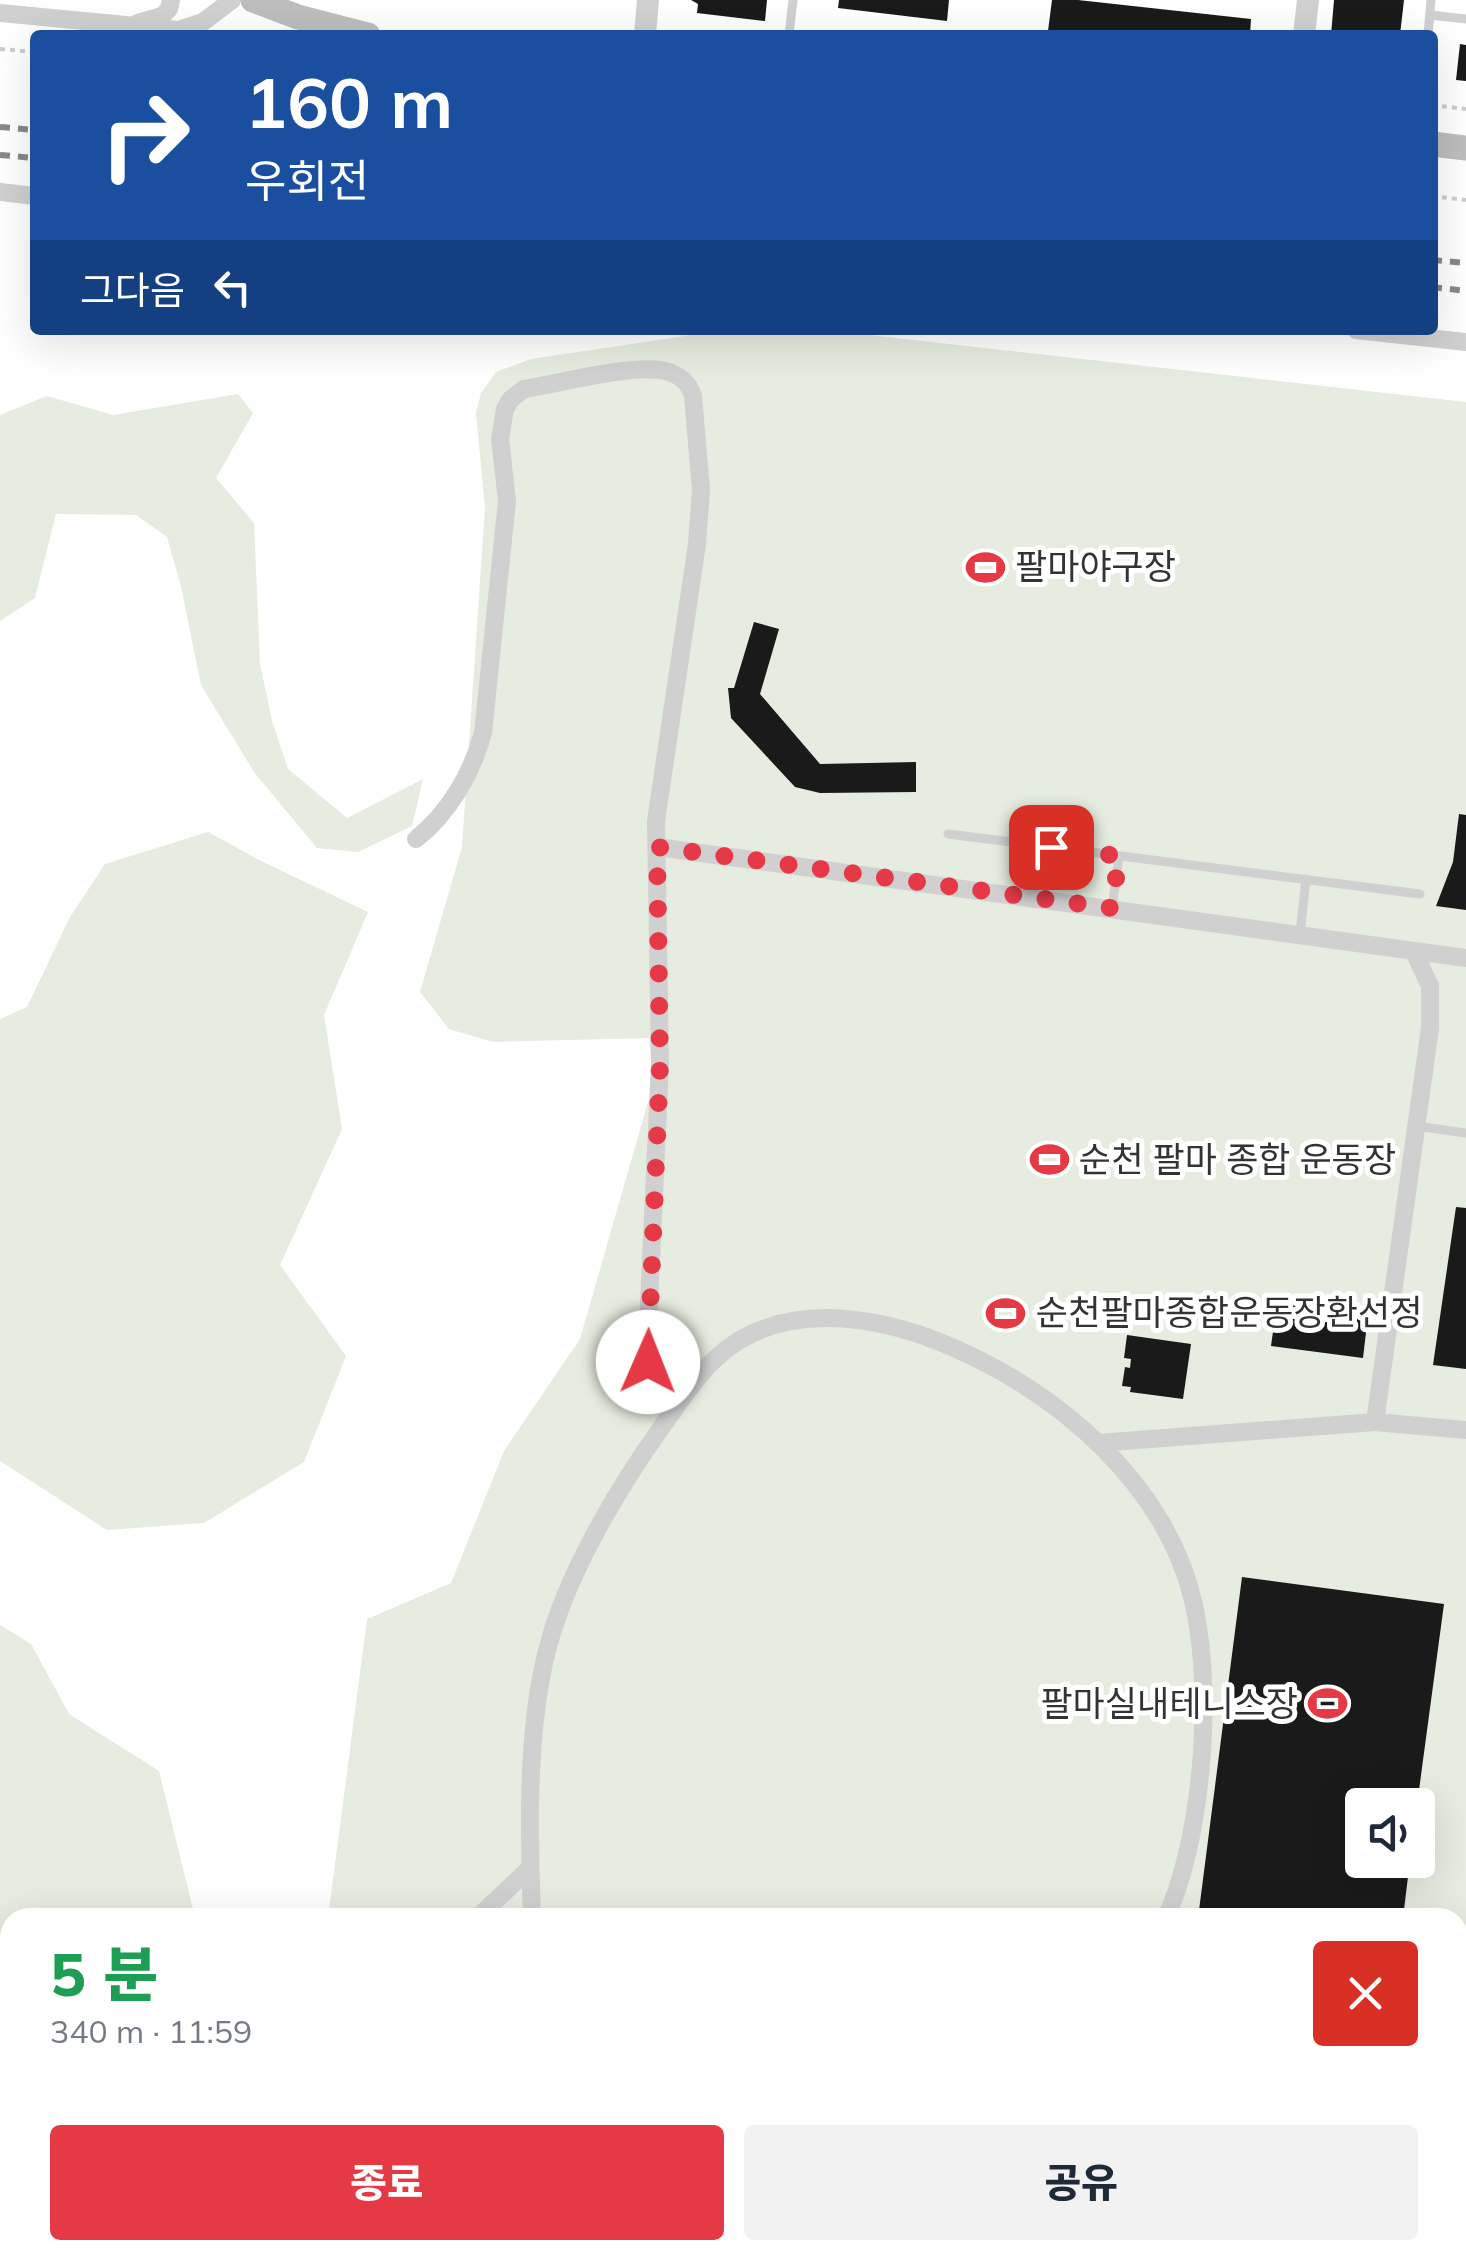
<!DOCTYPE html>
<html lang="ko">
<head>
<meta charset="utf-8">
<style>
  body { margin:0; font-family:Mulish,"Noto Sans KR",sans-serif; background:#f2f2f3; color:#1f2937; height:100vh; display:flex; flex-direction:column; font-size:38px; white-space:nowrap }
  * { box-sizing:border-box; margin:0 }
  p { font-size:32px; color:#747a83 }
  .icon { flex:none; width:55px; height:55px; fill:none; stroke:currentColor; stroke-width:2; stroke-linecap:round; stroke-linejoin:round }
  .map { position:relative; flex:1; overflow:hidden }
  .panel { position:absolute; left:0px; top:1908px; width:1468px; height:352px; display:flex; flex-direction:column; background:#fff; border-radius:30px 30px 0 0; box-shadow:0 10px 40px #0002 }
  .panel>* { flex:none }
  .top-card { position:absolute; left:30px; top:30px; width:1408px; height:305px; border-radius:10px; box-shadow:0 10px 40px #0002; background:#1a4fa0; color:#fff; overflow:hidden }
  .tools { position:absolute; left:1345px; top:1788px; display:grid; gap:20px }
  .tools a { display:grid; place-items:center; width:90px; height:90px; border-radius:10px; background:#fff; box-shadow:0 10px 40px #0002; font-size:50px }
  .pin { position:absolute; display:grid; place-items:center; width:85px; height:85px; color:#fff; margin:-42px; border-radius:20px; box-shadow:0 5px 15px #0006 }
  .me { position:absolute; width:110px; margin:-55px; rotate:1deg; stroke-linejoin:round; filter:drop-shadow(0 0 8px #0008) }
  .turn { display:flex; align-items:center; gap:35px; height:210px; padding:0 50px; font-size:45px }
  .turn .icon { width:130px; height:130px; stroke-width:2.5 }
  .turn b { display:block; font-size:70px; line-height:85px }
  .then { display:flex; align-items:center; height:95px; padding:0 50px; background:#0003; gap:20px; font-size:38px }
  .round { display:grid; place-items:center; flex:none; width:105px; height:105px; border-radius:10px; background:#f2f2f3 }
  .head { display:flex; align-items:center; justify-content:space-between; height:170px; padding:0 50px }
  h1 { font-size:60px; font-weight:800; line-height:75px; color:#1e9e55 }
  .cta { display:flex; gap:20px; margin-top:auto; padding:20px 50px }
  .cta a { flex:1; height:115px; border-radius:10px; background:#e63946; color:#fff; font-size:40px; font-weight:800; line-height:115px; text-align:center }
  .cta a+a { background:#f2f2f3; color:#1f2937 }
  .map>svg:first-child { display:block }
</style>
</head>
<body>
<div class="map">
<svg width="1466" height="2259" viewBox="0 0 1466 2259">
  <rect width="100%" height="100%" fill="#fff"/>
  <g fill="#e6ecdf" fill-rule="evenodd">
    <path d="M725 330H825L1466 402V1963L1458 2012V1918H328L367 1619 451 1583 504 1451 580 1339 654 1081 649 1038 493 1042 449 1029 420 992 462 847 485 508 476 413 481 393 496 372 531 359ZM1362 1805H1418V1860H1362Z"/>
    <polygon points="238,394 253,413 216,478 254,523 260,664 272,721 288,769 347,818 423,779 412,826 358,852 317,848 254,772 201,685 181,586 167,537 136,515 56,514 35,598 0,621 0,415 47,396 113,415"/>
    <polygon points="208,832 259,860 368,912 324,1015 342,1129 280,1265 346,1356 304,1462 204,1523 107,1530 0,1461 0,1019 27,1007 70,917 105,864"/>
    <polygon points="0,1625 31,1644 69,1714 159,1771 195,1917 10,1918 10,2250 211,2250 209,2259 0,2259"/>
    <polygon points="258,2250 1135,2250 1139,2259 256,2259"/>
  </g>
  <g fill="#1a1a1a">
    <polygon points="691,0 767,0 765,21 697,13 698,4"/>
    <polygon points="839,0 949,0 947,21 838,8"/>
    <polygon points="1052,0 1078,0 1251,19 1250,35 1082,35 1048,31"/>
    <polygon points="1334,0 1404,0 1400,35 1331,35"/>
    <polygon points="1460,44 1466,45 1466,81 1456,80"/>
    <polygon points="754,622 779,629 760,694 820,764 916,762 916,792 820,793 795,787 731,718 728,688 734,688"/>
    <polygon points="1459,814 1466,815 1466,910 1436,906 1453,862"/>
    <polygon points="1456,1207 1466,1208 1466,1369 1433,1365"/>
    <polygon points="1277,1303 1368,1315 1363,1358 1271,1346"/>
    <polygon points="1127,1335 1191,1344 1183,1399 1130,1392 1131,1387 1122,1386 1125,1367 1130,1368 1131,1359 1124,1358"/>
    <polygon points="1242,1577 1444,1604 1417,1805 1362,1805 1362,1860 1410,1860 1403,1918 1198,1918"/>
  </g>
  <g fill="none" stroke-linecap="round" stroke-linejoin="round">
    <g stroke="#cdcdcd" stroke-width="4" stroke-dasharray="5 5" stroke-linecap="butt">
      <polyline points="0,49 35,52"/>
      <polyline points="1432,105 1466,109"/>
      <polyline points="1432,196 1466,200"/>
    </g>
    <g stroke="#d0d0d0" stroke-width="9">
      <polyline points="1430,15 1466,19"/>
      <polyline points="789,35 793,0"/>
      <polyline points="1428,35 1431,0"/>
      <polyline points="948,834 1420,894"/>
      <polyline points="1112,908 1119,856"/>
      <polyline points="1300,934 1306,879"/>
      <polyline points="1416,1126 1466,1133"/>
    </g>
    <g stroke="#d0d0d0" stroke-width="18">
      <polyline points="0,13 178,30 203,22 232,0"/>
      <polyline points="138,23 162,16 169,9 171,0"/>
      <polyline points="0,192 35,196"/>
      <polyline points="1356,330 1466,342"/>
      <path d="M416 839C449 813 472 773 483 733L507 501 500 439 505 409 511 399 524 389C557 384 635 363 665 371 679 374 689 383 693 396L701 490 697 544 656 821 660 1064 647 1347 651 1376 673 1412"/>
      <polyline points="657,847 1466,958"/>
      <polyline points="1375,1422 1466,1430"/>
      <polyline points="1098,1443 1375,1422 1430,1028 1430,986 1414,952"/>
      <polyline points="477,1918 530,1868"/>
      <path d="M532 1918C529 1834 526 1728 548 1647 566 1576 618 1488 661 1428 687 1392 710 1353 751 1334 814 1304 893 1321 954 1348 1061 1395 1167 1485 1194 1605 1204 1652 1205 1704 1202 1752 1198 1807 1189 1866 1166 1918"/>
    </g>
    <g stroke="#d0d0d0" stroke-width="22">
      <polyline points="645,35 648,0"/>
      <polyline points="1304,35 1308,0"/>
      <polyline points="670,2259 671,2250"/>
    </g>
    <g stroke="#bdbdbd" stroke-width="25">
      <polyline points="253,0 298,17 368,35"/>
      <polyline points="1432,144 1466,148"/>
    </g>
    <g stroke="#888" stroke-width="6" stroke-dasharray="10 8" stroke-linecap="butt">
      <polyline points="0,127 35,130"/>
      <polyline points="0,155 35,158"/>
      <polyline points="1432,260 1466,263"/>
      <polyline points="1432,287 1466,291"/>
    </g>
  </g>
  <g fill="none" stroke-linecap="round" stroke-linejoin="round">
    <polyline stroke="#e63946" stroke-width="18" stroke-dasharray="0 32.4" points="648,1362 660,1064 657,847 1112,908 1119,856 1051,847"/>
  </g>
  <defs>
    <symbol id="stadium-bare" viewBox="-9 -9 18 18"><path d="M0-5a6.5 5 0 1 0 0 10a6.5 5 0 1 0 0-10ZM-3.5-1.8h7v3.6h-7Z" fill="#e63946" stroke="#fff" stroke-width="2.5" paint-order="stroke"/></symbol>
  </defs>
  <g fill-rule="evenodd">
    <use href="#stadium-bare" x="958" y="540" width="55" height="55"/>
    <use href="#stadium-bare" x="1022" y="1132" width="55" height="55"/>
    <use href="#stadium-bare" x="978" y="1286" width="55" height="55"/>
    <use href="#stadium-bare" x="1300" y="1676" width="55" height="55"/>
  </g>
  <g text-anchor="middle" stroke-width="10" stroke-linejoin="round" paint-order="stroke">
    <g font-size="35" fill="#333" stroke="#fff" text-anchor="start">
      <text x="1015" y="579">팔마야구장</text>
      <text x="1079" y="1172">순천 팔마 종합 운동장</text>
      <text x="1036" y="1325">순천팔마종합운동장환선정</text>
      <text x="1298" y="1716" text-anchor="end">팔마실내테니스장</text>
    </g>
  </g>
</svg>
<div class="tools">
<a><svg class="icon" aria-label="sound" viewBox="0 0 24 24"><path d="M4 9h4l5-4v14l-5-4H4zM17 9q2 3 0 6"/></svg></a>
</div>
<div class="pin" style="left:1051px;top:847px;background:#d93025"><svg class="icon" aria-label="arrive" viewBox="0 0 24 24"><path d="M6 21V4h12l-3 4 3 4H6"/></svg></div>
<svg class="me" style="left:648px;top:1362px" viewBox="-20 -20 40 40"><circle r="19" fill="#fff"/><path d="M0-13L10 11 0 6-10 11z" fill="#e63946"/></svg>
<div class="top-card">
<div class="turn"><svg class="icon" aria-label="right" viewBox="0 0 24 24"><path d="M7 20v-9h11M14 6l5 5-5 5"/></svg><div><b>160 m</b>우회전</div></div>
<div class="then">그다음<svg class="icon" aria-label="left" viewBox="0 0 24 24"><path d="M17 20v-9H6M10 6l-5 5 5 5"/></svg></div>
</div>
<section class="panel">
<div class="head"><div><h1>5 분</h1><p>340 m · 11:59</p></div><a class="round" style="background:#d93025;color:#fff"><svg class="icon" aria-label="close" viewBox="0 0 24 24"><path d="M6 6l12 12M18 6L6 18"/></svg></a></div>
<div class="cta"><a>종료</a><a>공유</a></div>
</section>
</div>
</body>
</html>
